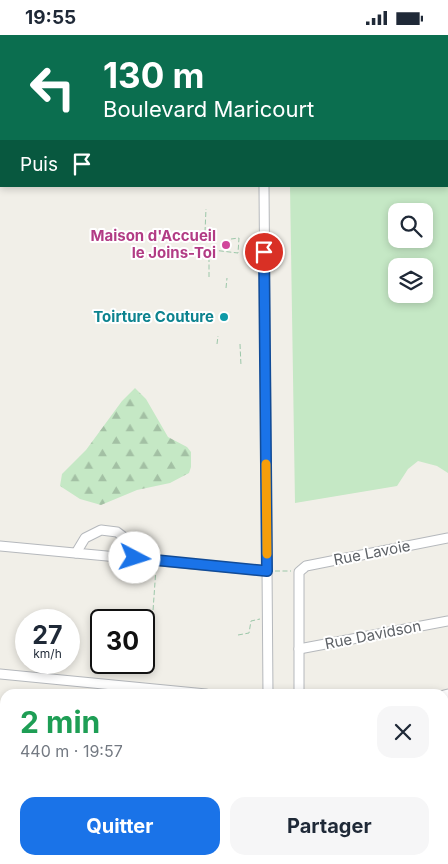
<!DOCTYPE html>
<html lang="fr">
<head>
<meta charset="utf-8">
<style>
  body { margin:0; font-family:Inter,sans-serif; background:#f6f6f7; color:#1f2937; height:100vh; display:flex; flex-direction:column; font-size:19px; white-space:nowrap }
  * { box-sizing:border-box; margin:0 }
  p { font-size:16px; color:#747a83 }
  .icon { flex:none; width:28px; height:28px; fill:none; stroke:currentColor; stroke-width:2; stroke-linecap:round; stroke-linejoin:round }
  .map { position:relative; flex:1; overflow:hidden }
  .sheet { position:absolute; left:0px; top:654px; width:449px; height:176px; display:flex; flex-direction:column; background:#fff; border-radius:15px 15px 0 0; box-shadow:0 2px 8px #0003 }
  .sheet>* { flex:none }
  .banner { position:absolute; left:0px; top:0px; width:449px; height:152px; box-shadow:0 2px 8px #0003; background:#0b6e4f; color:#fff; overflow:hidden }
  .fabs { position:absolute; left:388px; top:168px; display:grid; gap:10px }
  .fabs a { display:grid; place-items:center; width:45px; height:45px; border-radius:10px; background:#fff; box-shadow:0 2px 8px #0003; font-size:25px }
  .speed { position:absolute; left:15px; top:574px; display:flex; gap:10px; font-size:25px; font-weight:700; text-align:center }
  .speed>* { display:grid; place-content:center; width:65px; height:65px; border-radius:50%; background:#fff; box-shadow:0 2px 8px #0003; line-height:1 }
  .speed small { font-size:12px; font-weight:400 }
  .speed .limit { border:2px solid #111; border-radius:8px; background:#fff; color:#111 }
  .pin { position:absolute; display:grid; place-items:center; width:42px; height:42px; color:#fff; margin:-21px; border:2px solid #fff; border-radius:50%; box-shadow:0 1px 5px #0007 }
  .me { position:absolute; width:55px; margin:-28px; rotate:95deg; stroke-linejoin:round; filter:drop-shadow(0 0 4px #0008) }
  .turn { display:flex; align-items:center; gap:18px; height:105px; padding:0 20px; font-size:22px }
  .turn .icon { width:65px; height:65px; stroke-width:2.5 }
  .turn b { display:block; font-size:35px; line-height:42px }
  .then { display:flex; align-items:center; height:48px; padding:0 20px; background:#0003; gap:10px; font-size:19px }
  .round { display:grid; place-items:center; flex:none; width:52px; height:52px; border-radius:15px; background:#f6f6f7 }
  .overview { display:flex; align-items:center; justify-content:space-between; height:85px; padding:0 20px }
  h1 { font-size:30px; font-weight:700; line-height:38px; color:#1e9e55 }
  .cta { display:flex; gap:10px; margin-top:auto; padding:10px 20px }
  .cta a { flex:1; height:58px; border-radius:15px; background:#1a73e8; color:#fff; font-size:20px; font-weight:700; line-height:58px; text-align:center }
  .cta a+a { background:#f6f6f7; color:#1f2937 }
  .status { display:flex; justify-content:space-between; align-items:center; height:35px; padding:0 25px; background:#fff; direction:ltr }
  .status svg { height:14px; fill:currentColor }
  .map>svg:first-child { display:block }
</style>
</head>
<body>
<div class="status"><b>19:55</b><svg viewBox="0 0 49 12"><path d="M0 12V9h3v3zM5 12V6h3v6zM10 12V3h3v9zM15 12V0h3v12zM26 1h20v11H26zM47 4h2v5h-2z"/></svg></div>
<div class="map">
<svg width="448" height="829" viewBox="0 0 448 829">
  <defs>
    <pattern id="forest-firs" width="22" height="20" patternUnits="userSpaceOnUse" patternTransform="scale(1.25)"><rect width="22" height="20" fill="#c5e8c5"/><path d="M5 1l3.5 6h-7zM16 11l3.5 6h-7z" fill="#a3c0a4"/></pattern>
  </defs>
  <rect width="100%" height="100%" fill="#f1efe8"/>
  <path fill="#c5e8c5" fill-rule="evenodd" d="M448 83V438L437 431 418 426 408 434 397 451 295 468 290 151H448ZM396 176H424V204H396ZM396 231H424V259H396Z"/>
  <polygon fill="url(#forest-firs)" points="135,353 146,364 168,402 187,412 191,417 191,432 189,438 170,448 137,455 101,470 80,464 60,451 62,439 86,415 122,366"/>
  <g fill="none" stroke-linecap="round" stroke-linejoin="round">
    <defs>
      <g id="minor">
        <polyline points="243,0 261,1"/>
        <polyline points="420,0 421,1"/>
        <polyline points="223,1 224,0"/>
        <polyline points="448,65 448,66"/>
        <polyline points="264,151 268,659"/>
        <polyline points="0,511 267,536"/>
        <polyline points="76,518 85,503 101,495 117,497 129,506 135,523"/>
        <polyline points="299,614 448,586"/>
        <polyline points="0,639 206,659"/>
        <polyline points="299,659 299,537 306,531 448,503"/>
        <polyline points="444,660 448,659"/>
        <polyline points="0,731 5,731"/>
        <polyline points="444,736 448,735"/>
        <polyline points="444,810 448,810"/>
        <polyline points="0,813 5,813"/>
        <polyline points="136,825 182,829"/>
        <polyline points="269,825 270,829"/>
        <polyline points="300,825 300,829"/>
        <polyline points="347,829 368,825"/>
      </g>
    </defs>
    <use href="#minor" stroke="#b5b8bc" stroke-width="11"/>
    <g stroke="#9cc7a9" stroke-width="1" stroke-dasharray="5 2.5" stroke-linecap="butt">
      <polyline points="205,197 206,174"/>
      <polyline points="204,214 238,218 239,203 231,204"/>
      <polyline points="209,242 209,219"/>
      <polyline points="226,253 227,243"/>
      <polyline points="217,309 218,301"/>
      <polyline points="240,309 241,331"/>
      <polyline points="275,536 291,536"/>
      <polyline points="152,590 156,533"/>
      <polyline points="238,600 249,598 251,586 260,584"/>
      <polyline points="0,718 5,718"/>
    </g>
    <use href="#minor" stroke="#fff" stroke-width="9"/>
  </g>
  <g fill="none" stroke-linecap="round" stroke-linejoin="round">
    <defs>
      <polyline id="route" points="135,523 267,536 264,217"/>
    </defs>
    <use href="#route" stroke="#114b97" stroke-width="12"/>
    <use href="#route" stroke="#1a73e8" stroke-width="9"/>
    <polyline stroke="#f59e0b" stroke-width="9" points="266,429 267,519"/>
  </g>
  <circle fill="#d1479c" stroke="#fff" stroke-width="2" cx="226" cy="210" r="5"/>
  <circle fill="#0f9aa8" stroke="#fff" stroke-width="2" cx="224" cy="282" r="5"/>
  <g text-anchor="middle" stroke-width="4" stroke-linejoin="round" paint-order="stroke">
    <g font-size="15" font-weight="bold" fill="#b23c85" stroke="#fff" text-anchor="end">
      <text x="216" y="206">Maison d'Accueil<tspan x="216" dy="17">le Joins-Toi</tspan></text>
    </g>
    <g font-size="15" font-weight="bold" fill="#0d838f" stroke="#fff" text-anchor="end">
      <text x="214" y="287">Toirture Couture</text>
    </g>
    <g font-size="15" fill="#5f6368" stroke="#fff">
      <text transform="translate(372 518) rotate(-11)" y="5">Rue Lavoie</text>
      <text transform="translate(373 600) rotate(-11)" y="5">Rue Davidson</text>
    </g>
  </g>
</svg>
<div class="fabs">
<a><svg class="icon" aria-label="search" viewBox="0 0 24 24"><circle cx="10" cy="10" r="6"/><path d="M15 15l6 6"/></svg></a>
<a><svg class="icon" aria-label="layers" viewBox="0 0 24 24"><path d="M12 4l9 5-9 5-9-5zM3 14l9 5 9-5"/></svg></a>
</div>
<div class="speed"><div>27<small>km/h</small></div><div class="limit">30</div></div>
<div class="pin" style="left:264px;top:217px;background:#d93025"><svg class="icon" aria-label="arrive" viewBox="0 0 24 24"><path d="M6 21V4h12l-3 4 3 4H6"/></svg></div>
<svg class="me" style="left:135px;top:523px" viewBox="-20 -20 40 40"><circle r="19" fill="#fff"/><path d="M0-13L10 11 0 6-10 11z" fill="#1a73e8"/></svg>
<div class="banner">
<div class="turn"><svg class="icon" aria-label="left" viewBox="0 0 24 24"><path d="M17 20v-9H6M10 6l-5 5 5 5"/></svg><div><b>130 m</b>Boulevard Maricourt</div></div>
<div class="then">Puis<svg class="icon" aria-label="arrive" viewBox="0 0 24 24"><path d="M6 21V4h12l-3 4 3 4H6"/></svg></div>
</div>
<section class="sheet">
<div class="overview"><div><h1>2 min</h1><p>440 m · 19:57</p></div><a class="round"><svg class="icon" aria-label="close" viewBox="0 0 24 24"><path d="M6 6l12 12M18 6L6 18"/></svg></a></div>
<div class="cta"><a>Quitter</a><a>Partager</a></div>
</section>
</div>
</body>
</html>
